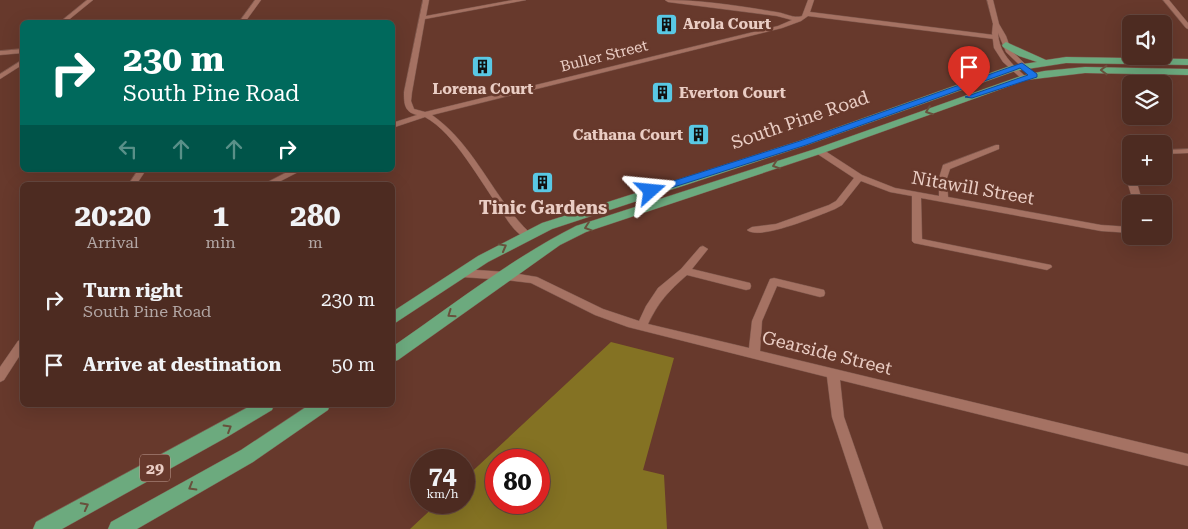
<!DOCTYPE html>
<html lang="en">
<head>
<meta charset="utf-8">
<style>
  body { margin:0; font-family:"Roboto Serif",serif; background:#57372e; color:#f1f3f6; height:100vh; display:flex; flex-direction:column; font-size:19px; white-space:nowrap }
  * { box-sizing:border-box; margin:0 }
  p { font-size:16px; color:#b3a7a5 }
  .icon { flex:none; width:28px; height:28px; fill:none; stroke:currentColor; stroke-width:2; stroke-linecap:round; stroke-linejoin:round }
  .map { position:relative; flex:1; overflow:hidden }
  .details { position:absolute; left:20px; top:182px; width:375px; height:225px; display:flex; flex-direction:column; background:#4d2b21; border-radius:8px; box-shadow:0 5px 20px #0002,0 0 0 1px #64473f }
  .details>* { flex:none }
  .banner { position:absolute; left:20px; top:20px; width:375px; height:152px; border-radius:8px; box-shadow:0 5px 20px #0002,0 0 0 1px #64473f; background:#00695c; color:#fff; overflow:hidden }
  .tools { position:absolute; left:1122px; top:15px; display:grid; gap:10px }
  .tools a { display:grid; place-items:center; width:50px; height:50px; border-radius:8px; background:#4d2b21; box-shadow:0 5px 20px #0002,0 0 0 1px #64473f; font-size:25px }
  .speed { position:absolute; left:410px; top:449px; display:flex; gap:10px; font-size:25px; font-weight:700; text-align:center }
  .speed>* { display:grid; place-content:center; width:65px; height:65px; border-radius:50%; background:#4d2b21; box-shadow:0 5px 20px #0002,0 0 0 1px #64473f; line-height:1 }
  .speed small { font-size:12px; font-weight:400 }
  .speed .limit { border:8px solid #d22; background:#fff; color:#111 }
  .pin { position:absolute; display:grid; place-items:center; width:42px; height:42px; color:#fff; margin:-51px -21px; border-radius:50% 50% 50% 0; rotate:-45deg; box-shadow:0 0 5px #0007 }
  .pin .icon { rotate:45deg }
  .me { position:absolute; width:55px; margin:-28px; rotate:72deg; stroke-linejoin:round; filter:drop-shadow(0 0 4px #0008) }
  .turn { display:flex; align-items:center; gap:18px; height:105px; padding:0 20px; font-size:22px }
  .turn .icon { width:65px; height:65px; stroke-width:2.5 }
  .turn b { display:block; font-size:35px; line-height:42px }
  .lanes { display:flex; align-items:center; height:48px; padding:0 20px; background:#0003; justify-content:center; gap:25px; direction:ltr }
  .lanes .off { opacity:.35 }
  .eta { display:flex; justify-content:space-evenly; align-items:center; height:85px; text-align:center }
  .eta b { font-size:30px; font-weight:700; line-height:35px }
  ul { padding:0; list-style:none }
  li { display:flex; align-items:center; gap:15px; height:65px; padding:0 20px }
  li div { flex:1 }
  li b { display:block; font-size:19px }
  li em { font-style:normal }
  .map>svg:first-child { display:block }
</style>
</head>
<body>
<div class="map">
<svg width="1188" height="529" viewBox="0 0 1188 529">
  <rect width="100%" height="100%" fill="#67392c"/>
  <path fill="#847223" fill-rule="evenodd" d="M611 342 674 358 643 470 664 475 667 529H410L438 503 464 502V479ZM496 460H539V502H496Z"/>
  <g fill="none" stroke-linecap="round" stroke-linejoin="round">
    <defs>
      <g id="minor">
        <polygon points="87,0 93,0 66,22 60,22"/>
        <polygon points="255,0 261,0 245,22 239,22"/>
        <path d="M423 0H429L426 16 513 0H526L425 19 412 92 411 101 414 109 425 112 778 26 792 20 777 16 668 2 665 0C702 0 740 6 776 12 785 13 794 19 802 16L808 0H814L810 12 994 35 997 37 994 39 808 16 801 21 782 28 432 115C475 145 493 198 530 233L532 235 527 238C516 235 507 220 501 210 481 183 455 133 425 117L392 128V123L417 115C404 112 404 103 404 92Z"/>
        <polygon points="1163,0 1169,0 1188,23 1188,29 1186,28"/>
        <polygon points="21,49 22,53 0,55 0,51"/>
        <polygon points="22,60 22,65 0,79 0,74"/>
        <path d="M996 145H999V149L950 169 947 178 948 197 1101 225 1131 227V233L1101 231 921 198 922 239 1051 265 1052 267 1047 270 914 243 912 241V196L890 192 861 181 842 205 835 209C820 215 759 241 747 230L752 227 776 224 829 205 836 201 854 178 816 153V149H822L862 175 895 188 939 196V178L943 165Z"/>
        <polygon points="1188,149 1188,153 1164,154 1164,150"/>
        <polygon points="1131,164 1131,176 1135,176 1143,204 1134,204 1127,181 1127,167"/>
        <polygon points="138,170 146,170 136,185 128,185"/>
        <polygon points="291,170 302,170 273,185 262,185"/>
        <polygon points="1146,236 1159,236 1163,240 1158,243"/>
        <path d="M703 246 708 249 692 269 750 283 751 286 750 289 746 290 687 275C668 292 659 301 648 324L749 348 752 321 770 279 774 278 820 289 824 290 825 293 824 296 820 297 777 286 762 321 760 351 1188 454V466L840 380 844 417 883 529H869L832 417 827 377 628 327 595 315 531 283 506 280 462 277 457 273 462 269 506 272 537 277 603 309 639 321 646 306 658 288 681 269 700 247Z"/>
        <polygon points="22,340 22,352 4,380 0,382 0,367 18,341"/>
      </g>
      <path id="tertiary" d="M987 0H993L999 24 1006 36 1011 50 1036 75V77H1032L1006 52 998 33C999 53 1012 64 1026 77V79H1022L1003 62 994 48 992 33 993 24Z"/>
      <g id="trunk">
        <polygon points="1006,42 1046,60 1066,57 1188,59 1188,65 1066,63 1015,71 807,145 552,229 488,262 392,325 392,312 478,256 542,223 799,141 1010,66 1037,62 1019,56 1003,47 1002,45"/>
        <path d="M1085 67 1188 69V75L1085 73 1026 80 823 153 586 232 560 245 398 360 392 362V347C452 306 512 258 576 226L815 149 1021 76 1044 71Z"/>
        <polygon points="252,405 274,405 272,410 227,437 62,529 33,529 36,522"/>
        <polygon points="309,405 330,405 328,410 253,462 137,529 108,529 111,522 241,450"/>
      </g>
    </defs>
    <use href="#minor" stroke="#7d574c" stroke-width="1"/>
    <use href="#tertiary" stroke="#7d574c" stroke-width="1"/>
    <use href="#trunk" stroke="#7d574c" stroke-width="1"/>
    <use href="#minor" fill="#a57263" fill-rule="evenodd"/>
    <use href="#tertiary" fill="#a57263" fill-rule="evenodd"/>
    <use href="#trunk" fill="#6caa7e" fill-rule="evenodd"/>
  </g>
  <defs><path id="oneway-chevron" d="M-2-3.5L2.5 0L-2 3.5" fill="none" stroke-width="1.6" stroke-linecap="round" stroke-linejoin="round" transform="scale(1.25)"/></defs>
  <g stroke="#68503c">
    <use href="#oneway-chevron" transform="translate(1104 70) rotate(-180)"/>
    <use href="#oneway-chevron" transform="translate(929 111) rotate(160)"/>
    <use href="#oneway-chevron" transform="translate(776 165) rotate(161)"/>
    <use href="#oneway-chevron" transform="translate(588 227) rotate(161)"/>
    <use href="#oneway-chevron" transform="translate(503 247) rotate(-29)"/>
    <use href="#oneway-chevron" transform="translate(451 314) rotate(145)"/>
    <use href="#oneway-chevron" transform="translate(228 428) rotate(-31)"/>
    <use href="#oneway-chevron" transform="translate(192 487) rotate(150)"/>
    <use href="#oneway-chevron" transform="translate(85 506) rotate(-28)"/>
  </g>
  <polygon fill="#1a73e8" stroke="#114b97" points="1022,63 1037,74 1037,77 972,98 965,97 1028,75 1020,68 1015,70 806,145 655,193 651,194 646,191 648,189 800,141"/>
  <defs>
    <symbol id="building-square" viewBox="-11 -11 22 22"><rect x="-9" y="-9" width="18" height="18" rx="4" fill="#59c8e4" stroke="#67392c"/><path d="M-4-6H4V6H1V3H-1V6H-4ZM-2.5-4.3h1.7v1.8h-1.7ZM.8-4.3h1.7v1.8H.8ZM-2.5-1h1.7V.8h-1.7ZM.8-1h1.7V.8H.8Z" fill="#111"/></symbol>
  </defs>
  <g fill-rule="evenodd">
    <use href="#building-square" x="654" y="12" width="25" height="25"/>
    <use href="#building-square" x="470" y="54" width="25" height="25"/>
    <use href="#building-square" x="650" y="80" width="25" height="25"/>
    <use href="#building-square" x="686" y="122" width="25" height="25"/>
    <use href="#building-square" x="530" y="170" width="25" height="25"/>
  </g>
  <g text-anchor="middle" stroke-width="5" stroke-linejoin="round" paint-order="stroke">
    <g font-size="15" font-weight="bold" fill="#eacdc4" stroke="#67392c" text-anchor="start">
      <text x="683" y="29">Arola Court</text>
      <text x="483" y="94" text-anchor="middle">Lorena Court</text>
      <text x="679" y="98">Everton Court</text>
      <text x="683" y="140" text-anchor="end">Cathana Court</text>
    </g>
    <g font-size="15" fill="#eacdc4" stroke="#67392c">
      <text transform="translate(604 56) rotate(-14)" y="5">Buller Street</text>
    </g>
    <rect fill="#67392c" stroke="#c3a196" stroke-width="1" x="140" y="454.5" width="30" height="27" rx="4"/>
    <g font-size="16" font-weight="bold" fill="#eacdc4">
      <text x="155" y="474">29</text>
    </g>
    <g font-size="18" fill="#eacdc4" stroke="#67392c">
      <text transform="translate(800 120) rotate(-19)" y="6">South Pine Road</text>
      <text transform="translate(973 188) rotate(10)" y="6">Nitawill Street</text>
      <text transform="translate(827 353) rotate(14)" y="6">Gearside Street</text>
    </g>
    <g font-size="18" font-weight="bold" fill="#eacdc4" stroke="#67392c">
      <text x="543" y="214">Tinic Gardens</text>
    </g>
  </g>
</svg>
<div class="tools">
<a><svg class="icon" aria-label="sound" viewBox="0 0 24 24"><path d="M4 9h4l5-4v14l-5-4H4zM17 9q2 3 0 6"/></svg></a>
<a><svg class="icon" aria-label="layers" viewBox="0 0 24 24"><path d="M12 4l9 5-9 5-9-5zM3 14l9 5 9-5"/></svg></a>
<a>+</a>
<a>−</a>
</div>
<div class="speed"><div>74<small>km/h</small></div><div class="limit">80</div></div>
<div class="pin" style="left:969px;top:97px;background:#d93025"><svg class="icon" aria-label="arrive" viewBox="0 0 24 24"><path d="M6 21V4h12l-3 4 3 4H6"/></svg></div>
<svg class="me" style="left:651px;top:191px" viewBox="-20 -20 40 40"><path d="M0-17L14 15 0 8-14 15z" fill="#1a73e8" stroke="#fff" stroke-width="4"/></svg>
<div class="banner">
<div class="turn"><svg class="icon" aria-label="right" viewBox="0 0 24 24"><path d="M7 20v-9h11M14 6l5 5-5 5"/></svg><div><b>230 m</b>South Pine Road</div></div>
<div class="lanes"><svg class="icon off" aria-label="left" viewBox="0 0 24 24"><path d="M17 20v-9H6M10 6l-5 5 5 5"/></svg><svg class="icon off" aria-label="ahead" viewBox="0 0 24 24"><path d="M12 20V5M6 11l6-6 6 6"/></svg><svg class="icon off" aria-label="ahead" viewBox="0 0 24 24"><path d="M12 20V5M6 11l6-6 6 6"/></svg><svg class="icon" aria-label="right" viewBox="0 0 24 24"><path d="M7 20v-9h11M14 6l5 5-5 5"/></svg></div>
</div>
<section class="details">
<div class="eta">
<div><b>20:20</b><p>Arrival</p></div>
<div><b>1</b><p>min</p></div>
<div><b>280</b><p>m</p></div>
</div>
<ul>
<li><svg class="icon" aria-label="right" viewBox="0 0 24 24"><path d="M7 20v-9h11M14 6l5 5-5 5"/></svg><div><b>Turn right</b><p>South Pine Road</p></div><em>230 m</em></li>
<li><svg class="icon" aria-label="arrive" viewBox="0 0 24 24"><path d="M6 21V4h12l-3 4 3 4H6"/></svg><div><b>Arrive at destination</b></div><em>50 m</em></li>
</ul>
</section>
</div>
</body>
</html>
